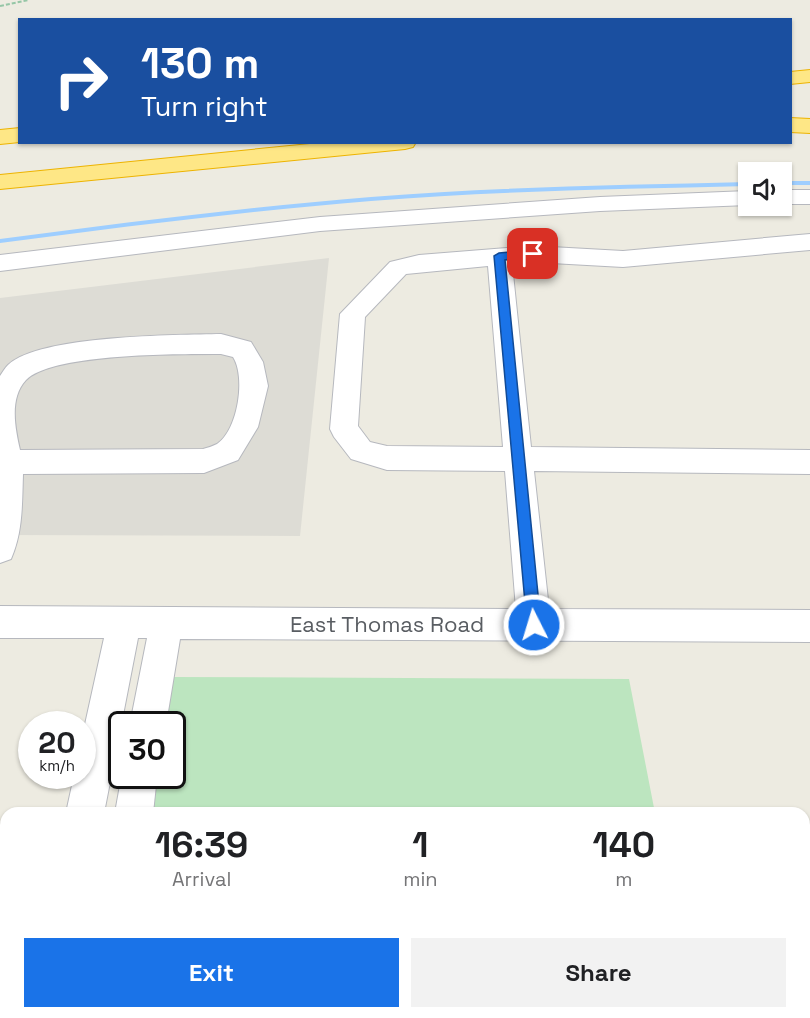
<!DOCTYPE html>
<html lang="en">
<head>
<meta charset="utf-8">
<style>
  body { margin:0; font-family:"Space Grotesk",sans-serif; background:#f2f2f2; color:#202124; height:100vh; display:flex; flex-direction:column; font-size:22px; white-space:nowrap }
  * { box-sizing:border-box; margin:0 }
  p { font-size:20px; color:#757577 }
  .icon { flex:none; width:33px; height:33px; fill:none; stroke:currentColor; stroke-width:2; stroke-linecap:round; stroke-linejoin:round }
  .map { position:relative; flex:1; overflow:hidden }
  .side { position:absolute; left:0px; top:807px; width:810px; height:212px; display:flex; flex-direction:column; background:#fff; border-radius:18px 18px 0 0; box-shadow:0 2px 4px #0004 }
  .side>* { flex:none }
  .top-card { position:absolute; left:18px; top:18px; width:774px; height:126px; border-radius:0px; box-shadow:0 2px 4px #0004; background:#1a4fa0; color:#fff; overflow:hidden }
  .fabs { position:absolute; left:738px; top:162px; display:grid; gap:12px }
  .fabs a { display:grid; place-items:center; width:54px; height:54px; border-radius:0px; background:#fff; box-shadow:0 2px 4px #0004; font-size:30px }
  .speed { position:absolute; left:18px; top:711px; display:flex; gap:12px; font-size:30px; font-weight:700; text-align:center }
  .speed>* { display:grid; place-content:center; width:78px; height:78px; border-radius:50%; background:#fff; box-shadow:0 2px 4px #0004; line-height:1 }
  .speed small { font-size:15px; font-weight:400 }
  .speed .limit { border:3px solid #111; border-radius:9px; background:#fff; color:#111 }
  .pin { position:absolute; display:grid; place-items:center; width:51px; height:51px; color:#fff; margin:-26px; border-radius:12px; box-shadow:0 3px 9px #0006 }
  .me { position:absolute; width:66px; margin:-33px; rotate:355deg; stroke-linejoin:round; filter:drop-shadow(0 0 4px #0008) }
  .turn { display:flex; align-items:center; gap:21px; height:126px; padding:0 24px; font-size:27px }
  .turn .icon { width:78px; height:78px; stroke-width:2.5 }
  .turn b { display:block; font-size:42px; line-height:51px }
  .eta { display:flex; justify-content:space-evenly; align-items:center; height:102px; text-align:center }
  .eta b { font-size:36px; font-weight:700; line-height:42px }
  .action { display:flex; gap:12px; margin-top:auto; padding:12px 24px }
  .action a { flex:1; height:69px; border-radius:0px; background:#1a73e8; color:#fff; font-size:24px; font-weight:700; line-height:69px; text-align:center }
  .action a+a { background:#f2f2f2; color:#202124 }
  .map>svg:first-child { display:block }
</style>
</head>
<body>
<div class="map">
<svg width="810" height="1018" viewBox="0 0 810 1018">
  <rect width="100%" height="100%" fill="#edebe1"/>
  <polygon fill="#dddcd5" points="329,258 300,536 0,535 0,298"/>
  <polygon fill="#bce5bf" points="173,677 629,679 655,813 148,813 154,776 172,776 172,724 164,724"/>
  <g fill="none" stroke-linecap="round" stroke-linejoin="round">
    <g fill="#9eceff" fill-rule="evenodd">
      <rect x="782" y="181" width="28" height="4"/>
      <path d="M748 182V186C622 189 496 191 371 201 247 211 123 227 0 243V239C123 223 247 207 371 197 496 187 622 185 748 182Z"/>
    </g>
  </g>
  <g fill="#c9c7c0" stroke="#d1cdbf" stroke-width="1.5">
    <polygon points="174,1012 236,1012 235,1018 174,1018"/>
    <rect x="269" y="1012" width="60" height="6"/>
    <polygon points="351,1012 411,1012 411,1018 350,1018"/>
    <polygon points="434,1012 495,1012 496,1018 434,1018"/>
    <polygon points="527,1012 591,1012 593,1018 529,1018"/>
  </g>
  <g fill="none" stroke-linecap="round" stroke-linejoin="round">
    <defs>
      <g id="minor">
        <rect x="782" y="190" width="28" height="14"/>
        <polygon points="748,191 748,205 600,211 320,231 0,271 0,255 320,217 600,197"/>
        <path d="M810 234V250L623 267 533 262 512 264 531 447 810 450V474L534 471 549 609 810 610V642L180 639 166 724H130L147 638H138L104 813H66L74 776H82V738L104 638H0V606L516 609 505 471 387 470 351 459 334 437 330 429 340 314 390 262 419 255 533 246 623 251ZM488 266 503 447 387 446 370 442 358 426 365 317 406 274Z"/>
        <path d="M221 334 251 342 263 362 268 386 258 427 238 460 204 473 23 474C22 503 23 532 11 559L0 563V376C2 373 5 368 8 365 40 335 176 335 221 334ZM221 354 233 357C246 377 238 430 217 444 213 446 207 448 203 449L20 450C15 428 9 398 26 380 52 353 182 354 221 354Z"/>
        <polygon points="122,774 157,776 153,813 115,813"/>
        <polygon points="12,1012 55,1012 55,1018 13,1018"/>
        <polygon points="80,1012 123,1012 121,1018 79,1018"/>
      </g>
      <g id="highway">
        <polygon points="810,70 810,82 790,84 790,72"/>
        <polygon points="790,118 810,119 810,133 790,132"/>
        <polygon points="20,128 20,142 0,144 0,130"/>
        <polygon points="330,142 416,142 413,147 405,149 0,189 0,175"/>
      </g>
    </defs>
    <use href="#minor" stroke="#b6b8be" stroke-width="2"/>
    <use href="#highway" stroke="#edb300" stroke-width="2"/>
    <polyline stroke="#95c6a6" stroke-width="2" stroke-dasharray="4 2" stroke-linecap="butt" points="0,6 29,0"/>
    <use href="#minor" fill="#fff" fill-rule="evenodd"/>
    <use href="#highway" fill="#fee786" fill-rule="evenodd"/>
  </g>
  <polygon fill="#1a73e8" stroke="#114b97" stroke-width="1.5" points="533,250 538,254 537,256 505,260 541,625 539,630 534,632 529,630 527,625 494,256 499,253"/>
  <g text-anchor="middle" stroke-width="4.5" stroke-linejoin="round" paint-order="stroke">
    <g font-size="22" fill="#595d62" stroke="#fff">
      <text x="387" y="632">East Thomas Road</text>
    </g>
  </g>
</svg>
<div class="fabs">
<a><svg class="icon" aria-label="sound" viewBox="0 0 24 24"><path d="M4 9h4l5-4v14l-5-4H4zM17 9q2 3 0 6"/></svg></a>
</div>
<div class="speed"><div>20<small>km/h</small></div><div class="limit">30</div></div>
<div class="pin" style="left:533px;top:254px;background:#d93025"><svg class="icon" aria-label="arrive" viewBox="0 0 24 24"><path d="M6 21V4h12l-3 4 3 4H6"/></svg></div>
<svg class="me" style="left:534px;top:625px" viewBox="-20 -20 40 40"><circle r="17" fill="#1a73e8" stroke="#fff" stroke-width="3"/><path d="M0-11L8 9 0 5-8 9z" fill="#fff"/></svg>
<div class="top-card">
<div class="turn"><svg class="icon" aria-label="right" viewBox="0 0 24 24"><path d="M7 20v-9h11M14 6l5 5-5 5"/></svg><div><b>130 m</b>Turn right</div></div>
</div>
<section class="side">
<div class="eta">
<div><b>16:39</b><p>Arrival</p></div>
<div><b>1</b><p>min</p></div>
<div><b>140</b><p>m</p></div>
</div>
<div class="action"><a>Exit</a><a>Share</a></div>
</section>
</div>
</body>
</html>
